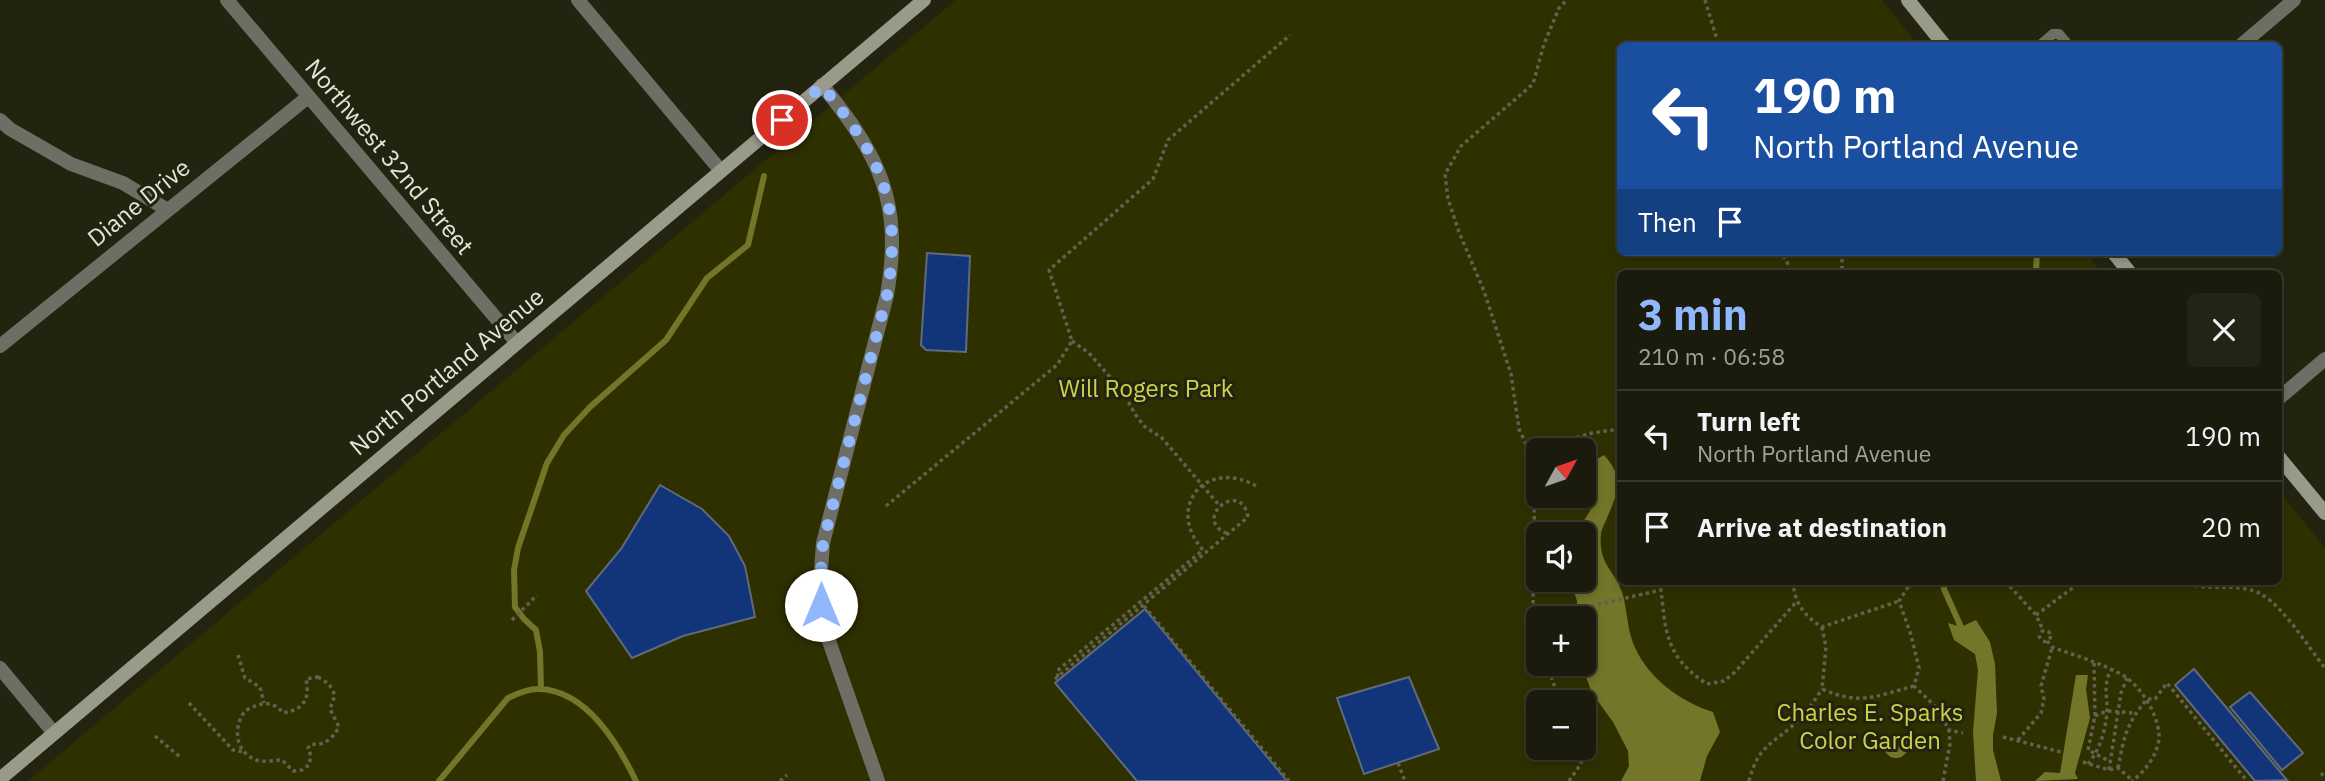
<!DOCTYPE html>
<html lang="en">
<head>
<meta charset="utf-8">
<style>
  body { margin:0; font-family:"IBM Plex Sans",sans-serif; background:#232415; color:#f1f3f6; height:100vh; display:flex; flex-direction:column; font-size:26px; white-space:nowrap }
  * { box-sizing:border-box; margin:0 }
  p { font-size:23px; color:#9fa19d }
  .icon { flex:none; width:38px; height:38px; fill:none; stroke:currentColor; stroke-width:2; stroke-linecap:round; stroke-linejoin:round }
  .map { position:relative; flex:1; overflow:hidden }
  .sheet { position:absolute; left:1617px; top:270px; width:665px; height:315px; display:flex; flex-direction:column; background:#1a1b0c; border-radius:10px; box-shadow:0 4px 10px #0003,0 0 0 2px #38392d }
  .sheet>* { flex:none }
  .banner { position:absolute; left:1617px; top:42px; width:665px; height:214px; border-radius:10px; box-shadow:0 4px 10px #0003,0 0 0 2px #38392d; background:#1a4fa0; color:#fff; overflow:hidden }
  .needle { width:46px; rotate:50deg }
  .controls { position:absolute; left:1526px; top:438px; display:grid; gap:14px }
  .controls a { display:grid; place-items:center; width:70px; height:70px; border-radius:10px; background:#1a1b0c; box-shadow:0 4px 10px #0003,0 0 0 2px #38392d; font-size:35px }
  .pin { position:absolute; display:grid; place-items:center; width:60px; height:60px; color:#fff; margin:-30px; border:4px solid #fff; border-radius:50%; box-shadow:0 2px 7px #0007 }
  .me { position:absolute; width:77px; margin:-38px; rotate:0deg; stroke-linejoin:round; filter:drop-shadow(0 0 5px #0008) }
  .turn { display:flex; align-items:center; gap:24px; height:147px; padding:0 21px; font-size:32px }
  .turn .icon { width:91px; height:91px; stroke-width:2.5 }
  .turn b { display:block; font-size:49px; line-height:60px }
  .then { display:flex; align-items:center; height:66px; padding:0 21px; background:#0003; gap:14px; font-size:26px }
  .round { display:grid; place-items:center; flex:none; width:74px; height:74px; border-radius:10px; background:#232415 }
  .headline { display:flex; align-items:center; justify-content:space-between; height:119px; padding:0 21px }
  h1 { font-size:42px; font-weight:700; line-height:52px; color:#91b8fd }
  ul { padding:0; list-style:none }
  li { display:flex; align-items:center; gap:21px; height:91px; padding:0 21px; border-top:2px solid #38392d }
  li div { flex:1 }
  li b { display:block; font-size:26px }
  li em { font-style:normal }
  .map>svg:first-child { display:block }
</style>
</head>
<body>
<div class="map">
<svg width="2325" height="781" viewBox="0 0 2325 781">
  <rect width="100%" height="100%" fill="#232410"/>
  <path fill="#2f3000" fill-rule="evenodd" d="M956 0H1882L1918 45 1620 46V252H2085L2102 273H1620V581H2278L2279 491 2325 548V781H28ZM1538 450H1584V495H1538ZM1538 534H1584V579H1538ZM1538 618H1584V663H1538ZM1538 702H1584V747H1538Z"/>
  <g fill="#737529">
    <path d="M1604 455C1625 478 1618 492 1607 518 1605 523 1602 528 1601 533 1598 565 1614 569 1622 592 1627 608 1627 625 1632 640 1644 675 1678 701 1713 712L1720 732 1707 756 1700 781H1621L1629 766 1628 751 1613 722 1592 693 1581 663H1584V618H1578L1577 601 1570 579H1584V534H1575C1594 506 1602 495 1595 460Z"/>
    <polygon points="1976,620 1990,642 1995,664 1997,713 1993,735 1993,750 2001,781 1976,781 1973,732 1978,670 1975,654 1954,640 1948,623 1961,627"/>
    <polygon points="2076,675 2088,675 2086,689 2090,718 2075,773 2078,779 2035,781 2045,772 2060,773"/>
    <circle cx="1896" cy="746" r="12"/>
  </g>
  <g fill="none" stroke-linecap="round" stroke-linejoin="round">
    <g stroke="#737529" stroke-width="6">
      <polyline points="2036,273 2037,252"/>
      <polyline points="1944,581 1944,589 1961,627"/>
      <polyline points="541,689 540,652 536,630 524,619 515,607 514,570 518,548 547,463 564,435 590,407 666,340 707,278 748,245 764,176"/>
      <path d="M439 781 508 698C518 693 529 688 540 689 587 691 618 744 636 781"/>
    </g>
  </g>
  <g fill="#123579" stroke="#5f6a7d" stroke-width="2">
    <polygon points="927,253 970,256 966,352 926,350 921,345"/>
    <polygon points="660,485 702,509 729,536 745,566 755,617 683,636 632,658 586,591 621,549"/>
    <polygon points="1145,609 1287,781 1137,781 1055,683"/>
    <polygon points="2194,669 2287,780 2255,781 2175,685"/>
    <polygon points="1409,677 1439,749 1364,774 1337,698"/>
    <polygon points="2250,692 2303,753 2282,770 2230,707"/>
  </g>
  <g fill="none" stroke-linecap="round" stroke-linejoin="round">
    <g stroke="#60614f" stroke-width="3.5" stroke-dasharray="3.5 3.5" stroke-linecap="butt">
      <polyline points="1705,0 1719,46"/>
      <polyline points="1777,252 1786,259 1791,273"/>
      <polyline points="1842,252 1842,273"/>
      <polyline points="1072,341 1089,353 1123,392 1135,414 1144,426 1162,438 1219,505"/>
      <polyline points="1529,451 1592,433 1620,429"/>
      <polyline points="886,506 1057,365 1072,341 1049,270 1153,179 1168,140 1290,35"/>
      <path d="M1660 581C1666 630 1663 655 1707 684L1724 681 1735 672 1797 601"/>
      <path d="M1793 581C1794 602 1804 616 1822 627L1899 601"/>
      <polyline points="1912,581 1899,601 1911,635 1919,668 1914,686 1937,708 1949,730 1963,733"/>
      <polyline points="2005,581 2036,615 2043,630"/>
      <path d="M2181 581C2207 592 2225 584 2251 590 2278 596 2307 646 2325 668"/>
      <polyline points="1910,586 1930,581"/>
      <polyline points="1144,606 1289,781"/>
      <polyline points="2036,615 2082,581"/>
      <polyline points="1560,618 1564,612 1661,590"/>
      <polyline points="512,620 537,595"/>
      <path d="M1822 627 1826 647 1822 689C1860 706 1876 696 1914 686"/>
      <circle cx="2045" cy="636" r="5.5"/>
      <polyline points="1538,631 1533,608 1535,464 1519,429 1511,374 1484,291 1459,232 1448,199 1445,174 1461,146 1533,84 1544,44 1559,8 1567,0"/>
      <path d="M2047 641 2052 647C2076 656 2102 663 2124 676 2142 688 2158 714 2159 736 2159 753 2145 772 2132 781"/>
      <polyline points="238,655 245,678 260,687 264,703"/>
      <polyline points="1547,663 1556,691 1564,702"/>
      <polyline points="2094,663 2095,716 2088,750 2111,762"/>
      <path d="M318 677 329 684 335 695 330 709 339 727C332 739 325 746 311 744L308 748 311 756 309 765 302 770 293 771 282 760C275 760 267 762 260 761 235 755 232 728 245 711 259 703 272 699 283 713 304 709 310 700 306 679Z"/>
      <path d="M1058 677 1057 671 1203 550C1165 508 1205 456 1258 487"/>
      <path d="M1055 679 1248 517C1241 477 1189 521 1229 534"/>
      <polyline points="189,703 233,750 244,752"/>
      <polyline points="2095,716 2107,711 2134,713"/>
      <polyline points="155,736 180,757"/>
      <polyline points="2003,737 2061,752"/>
      <polyline points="2018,740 2041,713 2044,699 2041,686 2052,648"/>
      <polyline points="2083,762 2109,770 2118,768 2132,780"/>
      <polyline points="1398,763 1405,781"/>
      <path d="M2088 764C2100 749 2105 732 2107 713 2108 697 2102 683 2112 669"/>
      <path d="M2118 768C2124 737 2126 724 2147 699H2155L2167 683 2247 781"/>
      <polyline points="2109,770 2121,693 2127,678"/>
      <polyline points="2321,773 2325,778"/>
      <polyline points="780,781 787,775"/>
      <polyline points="1569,781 1580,765 1589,741 1584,729"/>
      <path d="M1749 781C1758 745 1773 744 1798 721 1808 712 1815 699 1822 689"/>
      <polyline points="1943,781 1950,744 1949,730"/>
    </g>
    <polyline stroke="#6e6e64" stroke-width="10" points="2039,46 2053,34 2059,34 2069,46"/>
    <g stroke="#6e6e64" stroke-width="14">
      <polyline points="227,0 517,343"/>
      <polyline points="578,0 721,171"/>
      <polyline points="2240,46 2294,0"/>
      <path d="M822 85C880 156 903 202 887 295L823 543 820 584 822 616 829 641 878 781"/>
      <polyline points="0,120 10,129 71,164 123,183 166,209"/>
      <polyline points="0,346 308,97"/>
      <polyline points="2278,399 2325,359"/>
      <polyline points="0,668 54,733"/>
    </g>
    <g stroke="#999a8a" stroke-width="14">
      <polyline points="1908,0 1945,46"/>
      <polyline points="2113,252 2130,273"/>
      <polyline points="2278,456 2325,513"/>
      <polyline points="0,779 924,0"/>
    </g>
  </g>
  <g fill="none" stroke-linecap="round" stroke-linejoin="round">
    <path stroke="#91b8fd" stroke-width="12" stroke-dasharray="0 21.6" d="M782 120 822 86C880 156 903 202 887 295L823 543 820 584 821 605"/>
  </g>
  <g text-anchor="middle" stroke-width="6" stroke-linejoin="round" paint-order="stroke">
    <g font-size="24" fill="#e4e5d8" stroke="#232410">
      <text transform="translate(389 157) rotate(50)" y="8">Northwest 32nd Street</text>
      <text transform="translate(139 203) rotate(-39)" y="8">Diane Drive</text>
      <text transform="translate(447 372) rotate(-40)" y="8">North Portland Avenue</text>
    </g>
    <g font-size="24" fill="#cdd14b" stroke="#232410">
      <text x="1146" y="397">Will Rogers Park</text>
      <text x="1870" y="721">Charles E. Sparks<tspan x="1870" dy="28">Color Garden</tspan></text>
    </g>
  </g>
</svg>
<div class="controls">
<a><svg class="needle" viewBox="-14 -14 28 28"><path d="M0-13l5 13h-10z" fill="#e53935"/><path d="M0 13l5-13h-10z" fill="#9fa19d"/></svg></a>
<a><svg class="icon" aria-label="sound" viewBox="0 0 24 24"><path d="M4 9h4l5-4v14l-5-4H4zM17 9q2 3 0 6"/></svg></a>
<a>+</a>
<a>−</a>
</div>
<div class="pin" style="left:782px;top:120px;background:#d93025"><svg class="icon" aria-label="arrive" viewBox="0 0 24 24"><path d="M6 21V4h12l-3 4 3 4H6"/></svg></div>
<svg class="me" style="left:821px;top:605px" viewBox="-20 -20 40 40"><circle r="19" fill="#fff"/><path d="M0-13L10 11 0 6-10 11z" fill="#91b8fd"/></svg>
<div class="banner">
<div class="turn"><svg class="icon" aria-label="left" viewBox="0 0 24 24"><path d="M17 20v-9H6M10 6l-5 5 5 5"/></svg><div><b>190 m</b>North Portland Avenue</div></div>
<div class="then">Then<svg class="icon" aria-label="arrive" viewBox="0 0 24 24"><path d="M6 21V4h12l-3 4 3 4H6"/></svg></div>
</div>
<section class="sheet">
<div class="headline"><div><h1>3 min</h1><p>210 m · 06:58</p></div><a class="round"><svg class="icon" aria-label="close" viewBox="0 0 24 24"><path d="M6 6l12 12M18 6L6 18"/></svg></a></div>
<ul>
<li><svg class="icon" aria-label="left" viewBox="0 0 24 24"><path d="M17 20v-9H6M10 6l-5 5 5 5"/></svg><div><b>Turn left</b><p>North Portland Avenue</p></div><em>190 m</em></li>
<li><svg class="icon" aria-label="arrive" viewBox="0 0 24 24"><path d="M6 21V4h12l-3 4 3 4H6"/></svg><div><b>Arrive at destination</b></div><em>20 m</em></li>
</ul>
</section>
</div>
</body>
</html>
